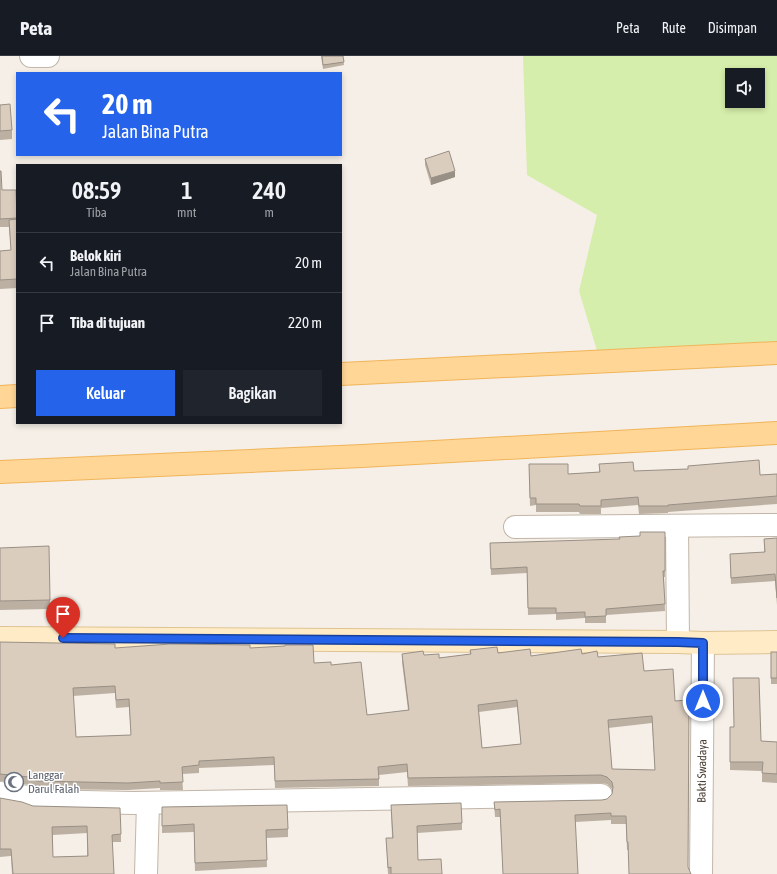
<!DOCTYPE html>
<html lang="id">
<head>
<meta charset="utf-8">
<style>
  body { margin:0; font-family:"Asap Condensed",sans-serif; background:#20242c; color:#f1f3f6; height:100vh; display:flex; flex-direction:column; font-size:15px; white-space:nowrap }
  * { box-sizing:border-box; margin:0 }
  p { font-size:13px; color:#9ea1a6 }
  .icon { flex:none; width:22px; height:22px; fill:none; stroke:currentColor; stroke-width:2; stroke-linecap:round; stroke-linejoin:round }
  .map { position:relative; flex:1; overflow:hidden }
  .panel { position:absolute; left:16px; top:108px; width:326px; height:260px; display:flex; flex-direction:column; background:#171b24; border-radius:0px; box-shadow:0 2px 6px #0003 }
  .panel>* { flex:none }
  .top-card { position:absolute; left:16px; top:16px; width:326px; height:84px; border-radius:0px; box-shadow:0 2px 6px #0003; background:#2563eb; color:#fff; overflow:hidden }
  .buttons { position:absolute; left:725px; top:12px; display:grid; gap:8px }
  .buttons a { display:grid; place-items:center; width:40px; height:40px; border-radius:0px; background:#171b24; box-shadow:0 2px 6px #0003; font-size:20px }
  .pin { position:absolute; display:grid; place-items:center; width:34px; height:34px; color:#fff; margin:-41px -17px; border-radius:50% 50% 50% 0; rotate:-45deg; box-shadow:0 0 4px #0007 }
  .pin .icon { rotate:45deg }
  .me { position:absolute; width:44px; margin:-22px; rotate:0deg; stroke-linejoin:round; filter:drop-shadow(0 0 3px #0008) }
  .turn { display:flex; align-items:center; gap:14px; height:84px; padding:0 20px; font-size:18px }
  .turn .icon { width:52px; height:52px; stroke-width:2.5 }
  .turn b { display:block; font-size:28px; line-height:34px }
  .eta { display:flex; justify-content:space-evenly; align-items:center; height:68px; text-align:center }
  .eta b { font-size:24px; font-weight:600; line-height:28px }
  .button { display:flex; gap:8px; margin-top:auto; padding:8px 20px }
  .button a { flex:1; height:46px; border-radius:0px; background:#2563eb; color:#fff; font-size:16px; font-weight:600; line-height:46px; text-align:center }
  .button a+a { background:#20242c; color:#f1f3f6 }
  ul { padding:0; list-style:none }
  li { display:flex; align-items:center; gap:12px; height:60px; padding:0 20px; border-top:1px solid #363941 }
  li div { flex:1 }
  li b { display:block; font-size:15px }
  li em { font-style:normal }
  header { display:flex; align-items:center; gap:24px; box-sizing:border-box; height:56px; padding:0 20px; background:#171b24; border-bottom:1px solid #363941 }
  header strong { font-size:19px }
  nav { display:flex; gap:22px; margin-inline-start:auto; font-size:14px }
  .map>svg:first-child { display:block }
</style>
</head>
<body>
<header>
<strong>Peta</strong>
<nav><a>Peta</a><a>Rute</a><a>Disimpan</a></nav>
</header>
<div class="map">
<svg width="777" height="818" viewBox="0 0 777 818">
  <rect width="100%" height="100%" fill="#f5efe7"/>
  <path fill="#d6eeab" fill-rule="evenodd" d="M523 0H777V307L601 308 579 235 597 159 527 119ZM732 19H758V45H732Z"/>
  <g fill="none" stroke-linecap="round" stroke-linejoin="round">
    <defs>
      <g id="street">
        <polyline points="31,0 48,0"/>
        <polyline points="677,470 678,586"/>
        <polyline points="515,471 777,469"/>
        <polyline points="0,737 27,741 33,745 134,747 601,739"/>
        <polyline points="146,818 148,747"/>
        <polyline points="701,818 703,587"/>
      </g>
      <polyline id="secondary" points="0,582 678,586 703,587 777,586"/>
      <g id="primary">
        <polyline points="341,318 777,297"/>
        <polyline points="0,341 17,340"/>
        <polyline points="0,416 362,400 777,377"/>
      </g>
    </defs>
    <use href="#street" stroke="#c2b6a8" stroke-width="24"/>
    <use href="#secondary" stroke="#dec393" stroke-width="24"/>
    <use href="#primary" stroke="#f1b459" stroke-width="24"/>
    <use href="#street" stroke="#fff" stroke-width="22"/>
    <use href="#secondary" stroke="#ffecc7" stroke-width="22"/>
    <use href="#primary" stroke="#ffd696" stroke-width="22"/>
  </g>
  <g fill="#bcb0a3" fill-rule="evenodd">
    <polygon points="321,0 343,0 344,9 323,13"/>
    <polygon points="0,49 12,74 12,83 0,84"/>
    <polygon points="425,103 455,121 431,129 425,109"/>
    <polygon points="0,115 2,134 17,142 17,232 0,233 0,195 11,194 9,171 0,171"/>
    <polygon points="529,408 568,418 599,416 599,408 634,415 760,419 777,418 777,448 668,456 668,457 639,458 638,449 601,452 601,458 580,458 579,456 536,456 536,449 530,450"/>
    <polygon points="777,482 777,549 775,525 731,528 730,505 730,498 764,496 764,483"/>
    <polygon points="490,487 665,515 665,521 664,521 665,555 606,559 606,567 585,567 585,562 556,564 556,558 528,559 527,517 491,519"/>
    <polygon points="0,492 50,544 50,553 0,554"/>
    <path d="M0 586 115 592H250L314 607 331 609 367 659 408 654 402 606V598L424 599 439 602 470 598V594L531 600 582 598 598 601 644 615 675 645 689 644 628 794H627L626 768H611V764L575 766 578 818H503L500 761H495L494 746 602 744 607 743 612 738V733L607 728 601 727 408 730 407 716 379 719V730L275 732 274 709 199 712V717L182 718 183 734H160V732L128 734 37 733 29 729 0 725ZM115 637 116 652 129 651 131 679 76 681 73 640ZM517 651 521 688 482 692 479 656ZM652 667 655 714 612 713 608 672Z"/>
    <rect x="771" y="596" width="6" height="32"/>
    <polygon points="730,671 761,685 777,686 777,727 762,726 762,715 730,714"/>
    <path d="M0 742 33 750 121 778V786H112L114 818H12L11 800 0 801ZM87 777V800L53 801V779Z"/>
    <polygon points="391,749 462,767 462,774 417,777 418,804 442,818 388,818 386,782 392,782"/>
    <polygon points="162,751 288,773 288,781 266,782 267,811 195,815 194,776 162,777"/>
  </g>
  <polygon fill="#999085" points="455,115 455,121 431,129 431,122"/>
  <g fill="#dbcdbe" stroke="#999085" fill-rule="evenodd">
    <polygon points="322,0 343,0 344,6 323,9"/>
    <polygon points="10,48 12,74 0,75 0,49"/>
    <polygon points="449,95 455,115 431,122 425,103"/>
    <polygon points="0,115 1,115 2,134 16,134 17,162 0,163"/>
    <polygon points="17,163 17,223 0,224 0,195 11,194 9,164"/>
    <polygon points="759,404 760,419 777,418 777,440 668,449 668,450 639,450 638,441 601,444 601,450 580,450 579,448 536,448 536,442 530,442 529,408 568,408 568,418 600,416 599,408 633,406 634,415 688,413 688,410"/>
    <polygon points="640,476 665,476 665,515 663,515 665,548 606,553 606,560 585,561 585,556 556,557 556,552 528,552 527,511 491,513 490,487 620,483 619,481 640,480"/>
    <polygon points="777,482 777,542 775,518 731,522 730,498 765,496 764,483"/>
    <polygon points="49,490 50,544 0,545 0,492"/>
    <path d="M0 586 115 588V592L170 588 250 589V592L285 590V589H313L314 607 331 606V609L361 606 367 659 409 654 402 598 423 595 424 599 439 598V602L471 598 470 594 497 591 498 597 530 593 531 600 581 593 582 598 597 595 598 601 642 597 644 615 673 613 675 645 689 644 688 811 691 818H629L628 786H627L626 760H611V757L575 759 578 818H503L500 753 495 754 494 746 602 744 607 743 612 738 613 731 612 726 607 721 601 719 408 722 407 708 378 711 379 723 275 725 274 701 199 705V709L182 711 183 726 160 727V725L128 727 37 725 29 721 0 718ZM115 630 116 644 129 643 131 679 76 681 73 632ZM517 644 521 688 482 692 478 649ZM652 660 655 714 612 713 608 664Z"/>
    <rect x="771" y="596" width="6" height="26"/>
    <polygon points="733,622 759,622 761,685 777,686 777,718 762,717 763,706 730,706 730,671 734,671"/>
    <path d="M0 742 22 746 33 750 120 752 121 778 112 779 114 818H13L11 793H0ZM87 770 88 800 53 801 52 771Z"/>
    <polygon points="461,747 462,767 417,770 418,804 441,803 442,818 391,818 391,811 388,812 386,782 393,782 391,749"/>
    <polygon points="287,749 288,773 266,774 267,804 195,807 194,768 162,770 162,751"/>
  </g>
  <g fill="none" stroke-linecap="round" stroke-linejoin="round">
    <defs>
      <polyline id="route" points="63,582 678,586 703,587 703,645"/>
    </defs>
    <use href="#route" stroke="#184099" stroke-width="10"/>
    <use href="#route" stroke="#2563eb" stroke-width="7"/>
  </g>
  <defs>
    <symbol id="mosque-ring" viewBox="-11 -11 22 22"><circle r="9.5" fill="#fff" stroke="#6b7280" stroke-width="1.5"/><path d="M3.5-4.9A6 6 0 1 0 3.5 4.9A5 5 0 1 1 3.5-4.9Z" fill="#6b7280"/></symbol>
  </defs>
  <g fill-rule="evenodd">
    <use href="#mosque-ring" x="3" y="715" width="22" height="22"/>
  </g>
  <g text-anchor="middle" stroke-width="3" stroke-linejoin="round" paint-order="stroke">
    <g font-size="12" fill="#493f35" stroke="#fff">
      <text transform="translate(702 715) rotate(-89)" y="4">Bakti Swadaya</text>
    </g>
    <g font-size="12" fill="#5b616d" stroke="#fff" text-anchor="start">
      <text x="28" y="723">Langgar<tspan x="28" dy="14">Darul Falah</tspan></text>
    </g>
  </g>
</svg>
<div class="buttons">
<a><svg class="icon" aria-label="sound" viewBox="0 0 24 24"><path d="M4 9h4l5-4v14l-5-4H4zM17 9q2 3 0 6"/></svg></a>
</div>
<div class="pin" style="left:63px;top:582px;background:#d93025"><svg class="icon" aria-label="arrive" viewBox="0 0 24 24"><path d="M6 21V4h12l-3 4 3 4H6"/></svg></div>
<svg class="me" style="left:703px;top:645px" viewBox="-20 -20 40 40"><circle r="17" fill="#2563eb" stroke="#fff" stroke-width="3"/><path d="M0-11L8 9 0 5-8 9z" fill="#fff"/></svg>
<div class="top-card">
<div class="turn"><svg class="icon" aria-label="left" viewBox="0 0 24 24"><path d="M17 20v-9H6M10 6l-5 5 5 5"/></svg><div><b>20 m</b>Jalan Bina Putra</div></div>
</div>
<section class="panel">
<div class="eta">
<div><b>08:59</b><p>Tiba</p></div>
<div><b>1</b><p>mnt</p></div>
<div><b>240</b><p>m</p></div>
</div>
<ul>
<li><svg class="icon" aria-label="left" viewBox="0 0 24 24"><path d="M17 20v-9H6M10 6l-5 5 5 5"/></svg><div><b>Belok kiri</b><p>Jalan Bina Putra</p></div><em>20 m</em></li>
<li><svg class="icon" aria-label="arrive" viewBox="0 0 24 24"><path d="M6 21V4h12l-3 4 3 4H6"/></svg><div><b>Tiba di tujuan</b></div><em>220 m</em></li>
</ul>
<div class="button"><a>Keluar</a><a>Bagikan</a></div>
</section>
</div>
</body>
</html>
